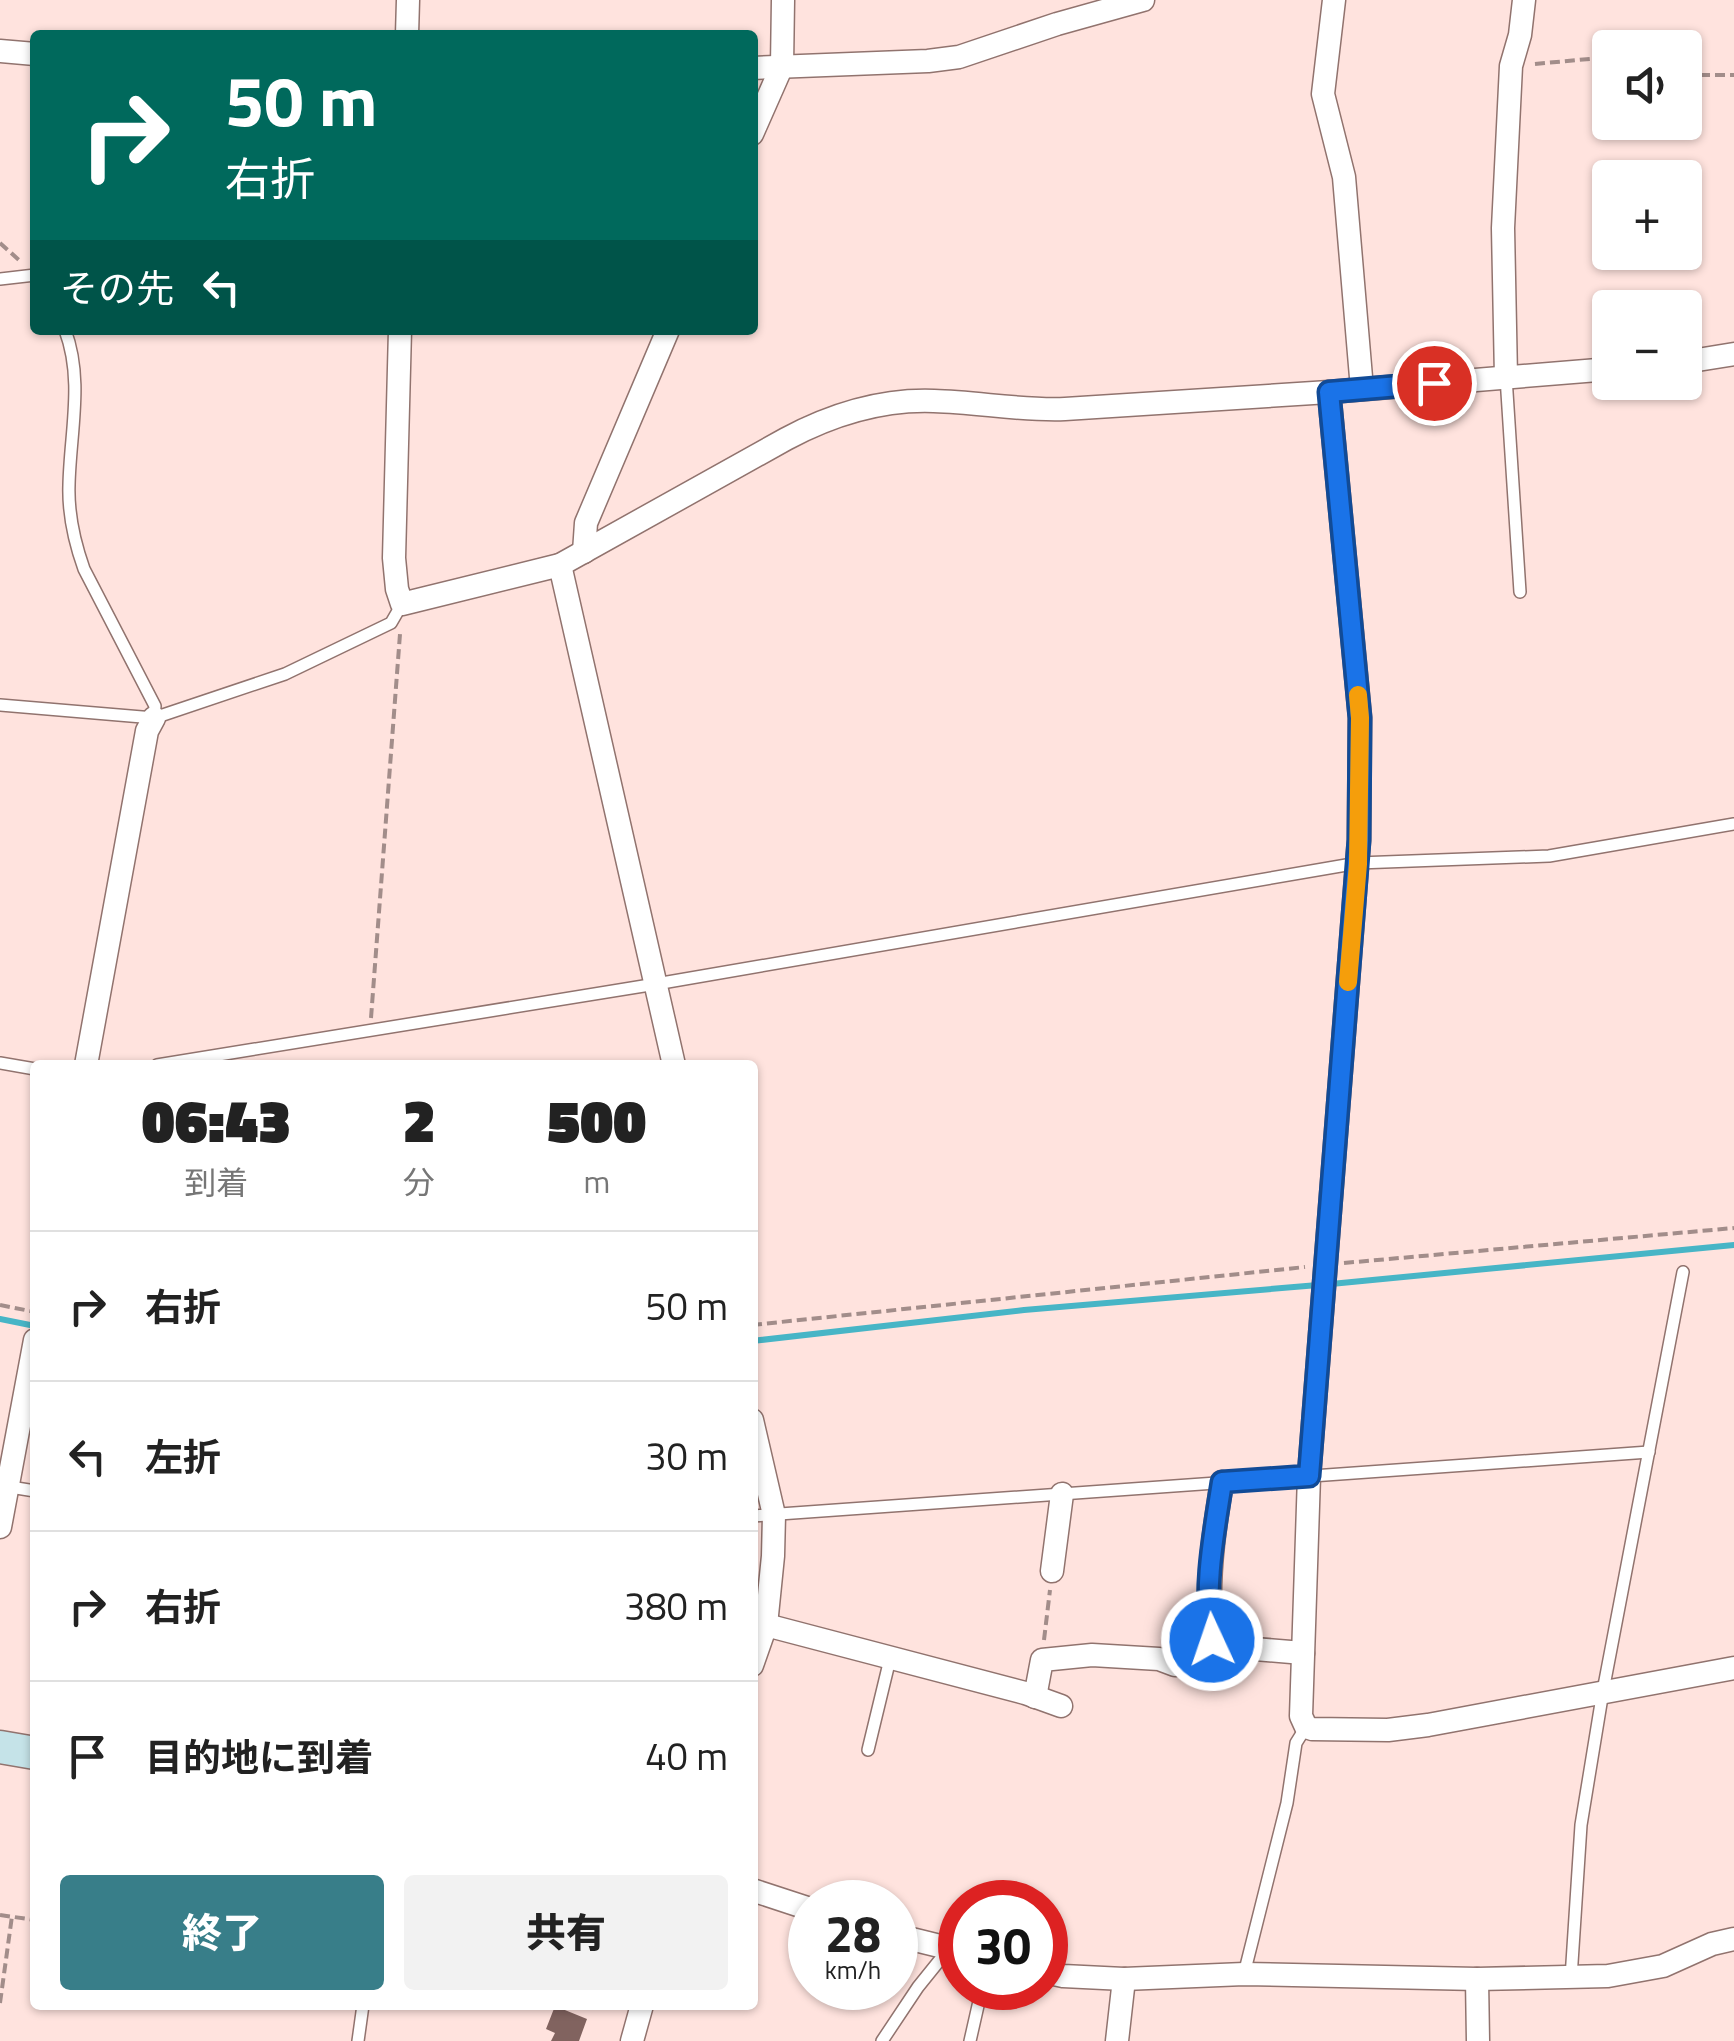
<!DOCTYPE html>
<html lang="ja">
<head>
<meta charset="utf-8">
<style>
  body { margin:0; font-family:"Titillium Web","Noto Sans JP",sans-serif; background:#f2f2f2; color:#222; height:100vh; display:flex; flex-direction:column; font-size:38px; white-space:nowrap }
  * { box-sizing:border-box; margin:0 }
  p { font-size:32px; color:#767676 }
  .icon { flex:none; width:55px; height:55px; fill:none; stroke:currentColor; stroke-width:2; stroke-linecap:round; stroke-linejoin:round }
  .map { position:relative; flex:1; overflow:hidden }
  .panel { position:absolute; left:30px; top:1060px; width:728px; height:950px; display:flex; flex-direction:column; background:#fff; border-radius:10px; box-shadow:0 2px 8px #0004 }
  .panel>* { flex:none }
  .guide { position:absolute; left:30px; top:30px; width:728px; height:305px; border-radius:10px; box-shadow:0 2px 8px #0004; background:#00695c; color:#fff; overflow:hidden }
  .tools { position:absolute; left:1592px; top:30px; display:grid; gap:20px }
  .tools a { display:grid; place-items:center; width:110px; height:110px; border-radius:10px; background:#fff; box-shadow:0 2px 8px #0004; font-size:50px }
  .speed { position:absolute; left:788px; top:1880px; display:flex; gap:20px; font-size:50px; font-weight:700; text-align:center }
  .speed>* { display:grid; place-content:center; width:130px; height:130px; border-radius:50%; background:#fff; box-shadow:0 2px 8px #0004; line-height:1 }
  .speed small { font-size:25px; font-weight:400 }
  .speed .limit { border:15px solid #d22; background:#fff; color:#111 }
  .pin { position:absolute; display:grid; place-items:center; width:85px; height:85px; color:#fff; margin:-42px; border:5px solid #fff; border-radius:50%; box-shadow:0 2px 10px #0007 }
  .me { position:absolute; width:110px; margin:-55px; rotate:357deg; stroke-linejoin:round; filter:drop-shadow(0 0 8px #0008) }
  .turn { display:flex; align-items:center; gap:35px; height:210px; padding:0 30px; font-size:45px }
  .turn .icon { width:130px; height:130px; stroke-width:2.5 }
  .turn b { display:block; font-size:70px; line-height:85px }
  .then { display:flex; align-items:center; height:95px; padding:0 30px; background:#0003; gap:20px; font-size:38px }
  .eta { display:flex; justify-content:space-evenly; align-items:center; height:170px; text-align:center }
  .eta b { font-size:60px; font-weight:800; line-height:70px }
  .button { display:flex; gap:20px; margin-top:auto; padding:20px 30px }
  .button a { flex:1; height:115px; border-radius:10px; background:#387e89; color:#fff; font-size:40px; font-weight:800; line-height:115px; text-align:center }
  .button a+a { background:#f2f2f2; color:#222 }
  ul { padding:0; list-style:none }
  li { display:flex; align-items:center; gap:30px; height:150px; padding:0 30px; border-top:2px solid #e0e0e0 }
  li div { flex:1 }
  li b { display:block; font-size:38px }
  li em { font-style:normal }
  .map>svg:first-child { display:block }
</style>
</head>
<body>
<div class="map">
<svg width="1734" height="2041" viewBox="0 0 1734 2041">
  <rect width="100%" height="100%" fill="#ffe3de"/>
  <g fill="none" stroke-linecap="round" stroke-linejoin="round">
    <g stroke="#47b5c6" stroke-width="6">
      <polyline points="1331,1284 1734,1245"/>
      <polyline points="0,1319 35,1326"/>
      <polyline points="752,1341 1024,1310 1318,1285"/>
    </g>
  </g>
  <polygon fill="#81635f" points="555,2006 587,2019 579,2041 551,2041 555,2033 546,2029"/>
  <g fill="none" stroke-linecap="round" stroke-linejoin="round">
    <defs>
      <g id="lane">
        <polyline points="0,279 35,275"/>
        <path d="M65 330C84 380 70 433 69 485 68 514 74 541 84 569L155 706 154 718"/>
        <polyline points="1506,377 1520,592"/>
        <polyline points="0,705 154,718 285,674 391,623 402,604"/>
        <polyline points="0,1063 35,1069"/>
        <polyline points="157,1065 656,984 1358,863 1549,856 1734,824"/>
        <polyline points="4,1486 35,1491"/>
        <polyline points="752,1516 1649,1452"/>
        <polyline points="868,1750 890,1659"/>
        <polyline points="1244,1974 1287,1803 1296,1743 1306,1727"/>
        <polyline points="1571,1978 1581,1825 1603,1691 1683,1272"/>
        <polyline points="358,2041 363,2005"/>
        <polyline points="882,2041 918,1987 943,1956 946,1948"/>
        <polyline points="970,2041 982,1988"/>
      </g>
      <g id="street">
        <polyline points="1334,0 1323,94 1344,177 1362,389"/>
        <polyline points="407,35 408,0"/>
        <polyline points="0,51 35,54"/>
        <polyline points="752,68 928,61 959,57 1057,24 1143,0"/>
        <polyline points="752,134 782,66 783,0"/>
        <path d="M400 330 394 558 397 589 402 604 560 565 786 439C831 415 882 399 934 401 978 402 1021 411 1065 409L1329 392 1610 369"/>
        <polyline points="1685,362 1734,354"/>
        <polyline points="1506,377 1503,228 1511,66 1520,35 1524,0"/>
        <polyline points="1329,392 1360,717 1359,840 1309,1476 1301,1716 1306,1727 1312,1729 1388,1730 1428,1725 1734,1668"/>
        <polyline points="584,552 586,523 668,330"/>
        <polyline points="560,565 674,1065"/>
        <polyline points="86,1065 147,731 154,718"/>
        <polyline points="752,1420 774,1515 773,1556 766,1625 752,1665"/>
        <polyline points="0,1527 35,1340"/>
        <polyline points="1052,1571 1062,1494"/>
        <polyline points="766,1625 1025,1693 1061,1706"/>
        <path d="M1215 1646C1210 1634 1210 1621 1210 1607 1209 1564 1215 1524 1222 1482"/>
        <polyline points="1035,1697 1042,1660 1092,1655 1159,1659 1175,1665 1189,1661 1208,1648 1219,1646 1303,1653"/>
        <polyline points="752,1890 810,1909"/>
        <polyline points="895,1935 960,1951"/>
        <polyline points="1045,1972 1063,1976 1124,1979 1244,1974 1477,1979 1608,1976 1663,1966 1712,1944 1734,1939"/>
        <polyline points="1477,1979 1478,2041"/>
        <polyline points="632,2041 642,2005"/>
        <polyline points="1117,2041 1124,1979"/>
      </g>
      <polyline id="secondary" points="0,1747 35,1753"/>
    </defs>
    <use href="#lane" stroke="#91736e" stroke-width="14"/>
    <use href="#street" stroke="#91736e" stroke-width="25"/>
    <use href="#secondary" stroke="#91736e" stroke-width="35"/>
    <g stroke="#a28d8a" stroke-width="4" stroke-dasharray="10 5" stroke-linecap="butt">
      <polyline points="1535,64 1610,57"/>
      <polyline points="1685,75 1734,75"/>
      <polyline points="0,243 19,260"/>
      <polyline points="371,1018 400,634"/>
      <polyline points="1344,1263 1734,1228"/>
      <polyline points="0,1305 35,1312"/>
      <polyline points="752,1325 1305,1267"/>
      <polyline points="1044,1640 1050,1590"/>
      <polyline points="0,1915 35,1920"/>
      <polyline points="0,2003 12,1916"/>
    </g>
    <use href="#lane" stroke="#fff" stroke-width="11"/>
    <use href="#street" stroke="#fff" stroke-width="22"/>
    <use href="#secondary" stroke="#c5e3e8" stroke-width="32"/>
  </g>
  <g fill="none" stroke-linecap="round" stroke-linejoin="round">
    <defs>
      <path id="route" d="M1212 1640C1203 1587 1214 1534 1222 1482L1309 1476 1359 840 1360 718 1329 392 1434 383"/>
    </defs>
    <use href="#route" stroke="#114b97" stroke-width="25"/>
    <use href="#route" stroke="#1a73e8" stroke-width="18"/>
    <polyline stroke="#f59e0b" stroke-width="18" points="1348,982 1358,864 1360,718 1358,695"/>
  </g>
</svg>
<div class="tools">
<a><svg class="icon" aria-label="sound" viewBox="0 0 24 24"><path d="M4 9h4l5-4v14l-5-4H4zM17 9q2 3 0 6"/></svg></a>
<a>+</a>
<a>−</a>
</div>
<div class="speed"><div>28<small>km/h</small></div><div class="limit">30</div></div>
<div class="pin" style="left:1434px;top:383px;background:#d93025"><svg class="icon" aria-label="arrive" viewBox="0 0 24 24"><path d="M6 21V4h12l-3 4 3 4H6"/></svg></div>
<svg class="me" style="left:1212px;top:1640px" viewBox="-20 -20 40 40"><circle r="17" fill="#1a73e8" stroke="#fff" stroke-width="3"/><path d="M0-11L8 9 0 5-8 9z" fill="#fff"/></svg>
<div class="guide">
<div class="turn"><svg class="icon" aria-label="right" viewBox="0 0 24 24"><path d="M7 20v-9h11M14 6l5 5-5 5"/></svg><div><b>50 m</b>右折</div></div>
<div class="then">その先<svg class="icon" aria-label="left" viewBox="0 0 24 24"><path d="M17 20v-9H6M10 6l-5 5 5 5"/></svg></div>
</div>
<section class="panel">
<div class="eta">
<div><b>06:43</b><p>到着</p></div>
<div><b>2</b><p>分</p></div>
<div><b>500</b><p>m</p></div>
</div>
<ul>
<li><svg class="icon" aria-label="right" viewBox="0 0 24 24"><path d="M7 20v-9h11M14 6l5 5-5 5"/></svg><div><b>右折</b></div><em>50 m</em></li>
<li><svg class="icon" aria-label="left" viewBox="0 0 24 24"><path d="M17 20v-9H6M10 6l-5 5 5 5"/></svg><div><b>左折</b></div><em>30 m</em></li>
<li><svg class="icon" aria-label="right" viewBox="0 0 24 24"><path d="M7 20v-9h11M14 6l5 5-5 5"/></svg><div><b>右折</b></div><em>380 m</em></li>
<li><svg class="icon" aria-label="arrive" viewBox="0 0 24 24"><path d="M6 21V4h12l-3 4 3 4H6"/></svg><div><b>目的地に到着</b></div><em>40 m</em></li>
</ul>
<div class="button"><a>終了</a><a>共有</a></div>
</section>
</div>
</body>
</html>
